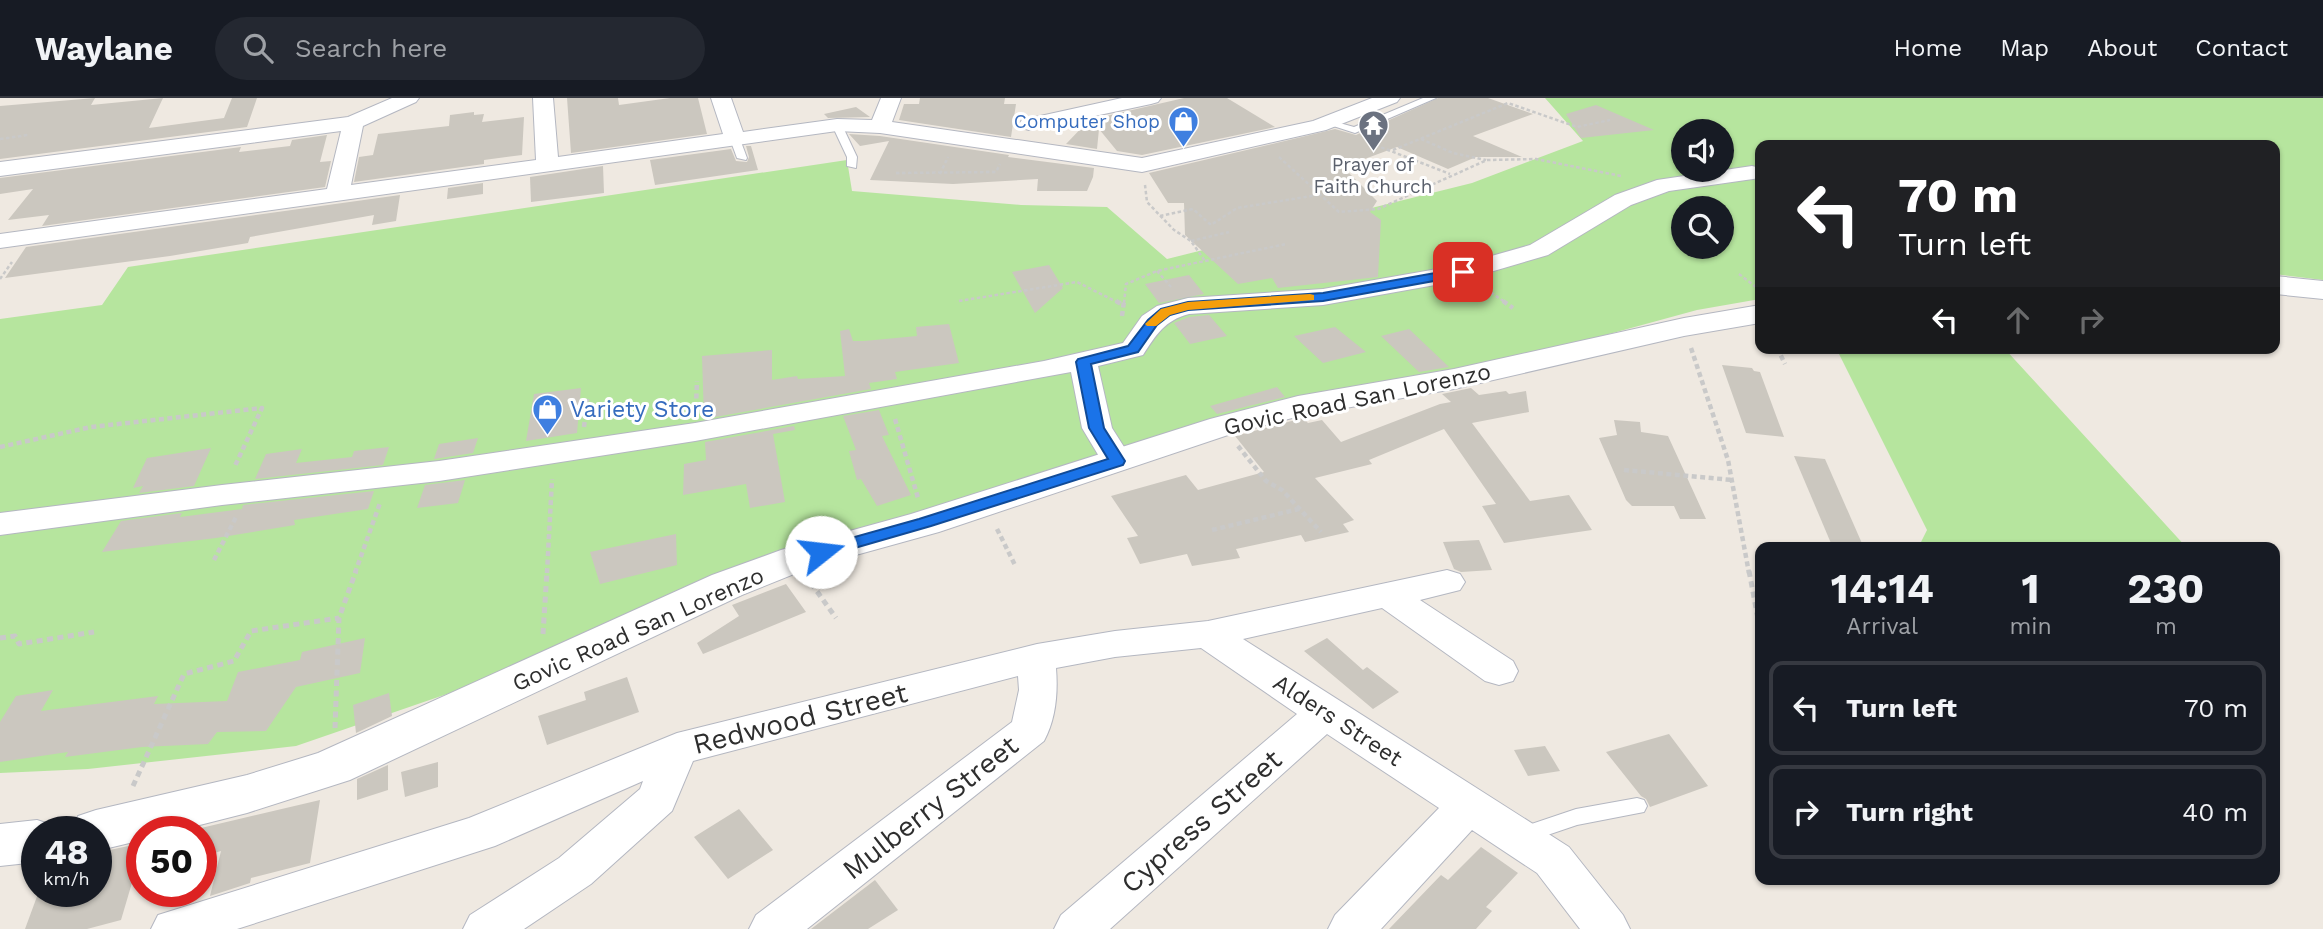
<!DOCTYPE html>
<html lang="en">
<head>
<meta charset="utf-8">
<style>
  body { margin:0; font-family:"Work Sans",sans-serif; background:#242831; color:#f1f3f6; height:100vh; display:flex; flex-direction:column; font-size:26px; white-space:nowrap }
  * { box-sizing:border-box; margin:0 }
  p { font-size:23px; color:#9ea1a6 }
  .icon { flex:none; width:38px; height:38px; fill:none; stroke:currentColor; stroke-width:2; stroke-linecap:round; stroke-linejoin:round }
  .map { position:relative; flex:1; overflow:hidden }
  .panel { position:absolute; left:1755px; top:444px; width:525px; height:343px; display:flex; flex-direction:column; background:#171b24; border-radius:14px; box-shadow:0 2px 5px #0004 }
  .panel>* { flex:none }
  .top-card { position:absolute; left:1755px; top:42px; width:525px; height:214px; border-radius:14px; box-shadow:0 2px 5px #0004; background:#202124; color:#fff; overflow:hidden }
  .fabs { position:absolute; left:1671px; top:21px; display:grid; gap:14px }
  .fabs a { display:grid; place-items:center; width:63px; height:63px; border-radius:50%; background:#171b24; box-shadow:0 2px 5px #0004; font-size:35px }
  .speed { position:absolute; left:21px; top:718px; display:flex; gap:14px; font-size:35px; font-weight:700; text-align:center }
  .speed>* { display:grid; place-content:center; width:91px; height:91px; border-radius:50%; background:#171b24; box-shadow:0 2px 5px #0004; line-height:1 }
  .speed small { font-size:18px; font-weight:400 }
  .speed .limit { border:10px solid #d22; background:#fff; color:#111 }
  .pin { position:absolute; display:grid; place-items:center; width:60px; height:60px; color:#fff; margin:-30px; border-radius:14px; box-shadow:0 4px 10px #0006 }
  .me { position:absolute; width:77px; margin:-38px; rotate:74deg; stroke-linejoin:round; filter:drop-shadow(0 0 5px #0008) }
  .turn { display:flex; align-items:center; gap:24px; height:147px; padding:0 28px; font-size:32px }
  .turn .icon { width:91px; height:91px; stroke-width:2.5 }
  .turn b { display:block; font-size:49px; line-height:60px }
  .lanes { display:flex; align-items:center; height:66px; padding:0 28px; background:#0003; justify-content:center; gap:35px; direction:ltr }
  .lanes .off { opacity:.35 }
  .eta { display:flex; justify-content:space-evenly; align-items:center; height:119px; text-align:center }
  .eta b { font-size:42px; font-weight:700; line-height:49px }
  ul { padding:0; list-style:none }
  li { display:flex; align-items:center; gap:21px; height:94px; margin:0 14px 10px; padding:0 14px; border:4px solid #363941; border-radius:14px }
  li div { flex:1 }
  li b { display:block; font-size:26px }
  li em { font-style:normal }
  header { display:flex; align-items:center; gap:42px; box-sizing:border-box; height:98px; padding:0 35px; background:#171b24; border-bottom:2px solid #363941 }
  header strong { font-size:33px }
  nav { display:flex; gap:38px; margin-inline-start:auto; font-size:24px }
  .search { width:490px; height:63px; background:#242831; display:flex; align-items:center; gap:18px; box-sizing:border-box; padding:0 24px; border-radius:38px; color:#9ea1a6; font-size:26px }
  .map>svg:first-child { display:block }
</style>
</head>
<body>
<header>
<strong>Waylane</strong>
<div class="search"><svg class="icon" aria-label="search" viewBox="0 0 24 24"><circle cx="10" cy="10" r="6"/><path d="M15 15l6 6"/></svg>Search here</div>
<nav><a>Home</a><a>Map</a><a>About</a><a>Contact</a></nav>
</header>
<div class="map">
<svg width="2323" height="831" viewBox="0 0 2323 831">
  <rect width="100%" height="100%" fill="#efe9e1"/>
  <g fill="#b6e59e" fill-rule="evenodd">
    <path d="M1545 0H2323V182L2275 176V47H1760V201L1697 212 1507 264 793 448 508 575 296 648 88 671 0 675V221L102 207 128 169 847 62 852 93 1021 107 1107 109 1167 161 1472 85 1583 43ZM1684 33H1722V72H1684ZM1684 110H1722V149H1684Z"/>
    <polygon points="1836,250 2004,250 2187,450 1918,450 1927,432"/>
  </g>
  <g fill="#cbc7bf">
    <polygon points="95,0 91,7 163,0 149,30 224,20 232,0 257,0 247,29 0,61 0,8"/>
    <polygon points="567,0 618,0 619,7 670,0 698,0 707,36 571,55"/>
    <polygon points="920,0 1005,0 1004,6 1016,6 1011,39 899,22 904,6 919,6"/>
    <polygon points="1184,0 1227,0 1275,29 1142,57 1117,53 1099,31 1097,51 1066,46 1089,22"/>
    <polygon points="1438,0 1488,0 1533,16 1473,38 1522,59 1476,59 1448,71 1397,49 1343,69 1377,103 1370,114 1381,122 1378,179 1278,190 1272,180 1238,186 1185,137 1184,105 1168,105 1149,75 1335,31 1356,37"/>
    <polygon points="1596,7 1654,32 1581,40 1566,16"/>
    <polygon points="856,9 870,19 828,20 824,16"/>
    <polygon points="474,14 474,17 484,16 482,24 524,19 522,57 484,62 484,66 354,84 359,59 373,57 378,36 449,28 450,17"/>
    <polygon points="849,36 880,38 1009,57 1008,59 1094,70 1093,79 1087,93 1037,93 1038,81 953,86 870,82 889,43 860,48"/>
    <polygon points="327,37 320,64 331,63 325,89 42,128 49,117 8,122 33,91 0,96 0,80 241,49 239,54 290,48 292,42"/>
    <polygon points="746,48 751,48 758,72 655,87 650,62 731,51 736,63 747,64 749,59"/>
    <polygon points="603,68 604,95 531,104 530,79"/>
    <polygon points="483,85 483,96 447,101 448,90"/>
    <polygon points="400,97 396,123 372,127 374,117 250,139 248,145 170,158 5,180 26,149"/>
    <polygon points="1049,167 1063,190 1035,215 1012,174"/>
    <polygon points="1189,177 1204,196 1159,205 1145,186"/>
    <polygon points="1209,217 1227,238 1190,246 1174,225 1189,219"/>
    <polygon points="949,226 959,265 895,274 897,281 869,285 871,291 704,321 702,258 772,252 772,282 797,278 798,281 845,278 840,233 849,231 853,243 864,243 917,238 916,229"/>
    <polygon points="1335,229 1366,254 1323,265 1294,238"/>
    <polygon points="1409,231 1449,269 1419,274 1381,238"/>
    <polygon points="1722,267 1752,270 1754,273 1760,274 1784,339 1746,335"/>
    <polygon points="1277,289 1285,299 1217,316 1210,308"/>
    <polygon points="581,290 577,335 526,343 534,296"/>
    <polygon points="1471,290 1479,297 1506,293 1509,296 1526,293 1529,314 1472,325 1530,403 1569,397 1592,432 1504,445 1482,408 1496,406 1444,331 1369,362 1372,366 1315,380 1354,422 1343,426 1349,434 1305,444 1301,437 1236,451 1240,460 1192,468 1187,456 1140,466 1127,440 1138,438 1111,398 1186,377 1198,392 1264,374 1235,338 1303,320 1308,325 1322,322 1341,344 1440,306 1451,304 1442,296"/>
    <polygon points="879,312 889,337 882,338 911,397 877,408 861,381 857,382 849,353 856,352 843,318"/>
    <polygon points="1614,322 1640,324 1641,334 1668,338 1706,421 1680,421 1674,408 1632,408 1626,402 1599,340 1617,337"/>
    <polygon points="794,328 795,332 773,336 785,404 750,410 746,386 683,397 684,366 706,362 705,344"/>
    <polygon points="478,340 473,355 434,361 439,346"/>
    <polygon points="389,349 383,367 255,381 266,356 302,351 296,365 352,359 354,353"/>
    <polygon points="211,350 194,388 139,395 143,388 133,390 147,360"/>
    <polygon points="1794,358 1825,361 1864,450 1833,450"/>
    <polygon points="465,382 458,405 417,410 425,387"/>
    <polygon points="374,393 368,411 294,422 295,427 216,440 102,454 121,423 182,415 180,419 242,411 243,407"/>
    <polygon points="676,436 677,467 600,486 590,454"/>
    <polygon points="1479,442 1492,472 1461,474 1454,471 1443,444"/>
    <polygon points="786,486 806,514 703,556 697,545 739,518 732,507"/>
    <polygon points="365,540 360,575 296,589 266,633 217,634 208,646 142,649 65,659 68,654 0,664 0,624 16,598 53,592 41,613 158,598 154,606 227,603 238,574 300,562 302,554"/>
    <polygon points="1327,540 1363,572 1367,569 1399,594 1373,611 1304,553"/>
    <polygon points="627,579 639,614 547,647 538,618 586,602 584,594"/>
    <polygon points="389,595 392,618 356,635 353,607"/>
    <polygon points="1669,636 1708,688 1650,709 1646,701 1641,698 1606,654"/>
    <polygon points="1545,648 1560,673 1528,678 1514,652"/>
    <polygon points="438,664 438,689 405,699 401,674"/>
    <polygon points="388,667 388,692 357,702 357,681"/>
    <polygon points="320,702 310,765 251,780 250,785 210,798 221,753 201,759 201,730"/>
    <polygon points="739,711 773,752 728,781 694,739"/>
    <polygon points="142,745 142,777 134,778 121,822 87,831 25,831 39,793 96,793 96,755"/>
    <polygon points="1481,749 1518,775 1486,809 1492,813 1476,831 1389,831 1441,777 1448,782"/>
    <polygon points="875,782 898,812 868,831 811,831"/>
  </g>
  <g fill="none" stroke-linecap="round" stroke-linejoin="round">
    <defs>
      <g id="lane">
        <polygon points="1423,0 1436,0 1355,35 1324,25 1329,22 1354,29"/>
        <polygon points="833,25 842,27 857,59 856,70 847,68 847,59 832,27"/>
        <polygon points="735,38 740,41 747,60 746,62 737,60 730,41"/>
        <polygon points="1637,700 1644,702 1647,708 1644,714 1577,727 1521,746 1514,744 1511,738 1514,732 1576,711"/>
      </g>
      <g id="street">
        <polygon points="392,0 419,0 416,4 363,28 351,87 536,62 533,0 553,0 558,59 723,36 711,0 731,0 743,34 837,21 872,22 881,0 901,0 892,24 1142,60 1313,23 1372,0 1400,0 1397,4 1326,32 1142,74 880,35 837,33 0,150 0,136 327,91 341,33 0,78 0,64 348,19"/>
        <polygon points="1122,0 1161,0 1158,4 1151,6 1029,32 1022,30 1019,26 1022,22"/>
        <path d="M1752 68 1760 70V80L1669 93 1631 107 1548 157 1463 182 1323 207 1189 216C1165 222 1156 237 1143 257L1098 268 1112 330 1133 363 1128 370 1117 372 1106 370 1082 330 1071 274 695 343 439 383 222 407 0 437V415L222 387 439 363 695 325 1044 263 1123 245 1142 218 1157 208 1188 200 1323 191 1460 167 1530 147 1615 97 1657 82Z"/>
        <path d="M1447 472 1460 476 1465 484 1460 492 1420 502 1513 563 1518 573 1513 583 1499 587 1485 583 1382 510 1243 541 1569 749 1623 817 1630 831H1580L1537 775 1472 732 1381 831H1328L1335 817 1439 710 1327 636 1110 831H1054L1061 817 1297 616 1201 550 1115 559 1056 570C1058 594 1056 621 1044 643L807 831H749L756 817 1012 624 1019 592 1018 578 693 663 672 713 591 786 524 831H463L470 817 559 760 640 691 643 683 495 748 237 831H151L158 817 469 720 677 635 1037 546 1115 533 1208 523Z"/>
      </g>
      <g id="secondary">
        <polygon points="2275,178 2323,183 2323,201 2275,196"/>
        <polygon points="1760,207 1760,225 1684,238 1454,291 1300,318 1234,335 939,434 809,470 742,497 350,682 247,715 176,733 142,733 142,742 96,753 96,733 71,733 78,718 96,712 247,677 318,655 712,477 781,452 911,416 1210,321 1298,298 1454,271 1684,220"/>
        <polygon points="37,722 55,728 57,733 37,733 37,764 0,768 0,726"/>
      </g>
    </defs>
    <use href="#lane" stroke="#b4b7c1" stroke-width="2"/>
    <use href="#street" stroke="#b4b7c1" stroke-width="2"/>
    <use href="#secondary" stroke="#b4b7c1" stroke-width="2"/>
    <g stroke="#c9c9c9" stroke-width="2.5" stroke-dasharray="3.5 2.5" stroke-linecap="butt">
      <polyline points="0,41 28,37"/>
      <polyline points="1421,41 1453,55 1486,62"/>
      <polyline points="1370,45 1450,76"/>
      <polyline points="1393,52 1508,5 1577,29 1610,22"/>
      <polyline points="1279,59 1339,114 1378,111 1487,62 1536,61 1621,78"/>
      <polyline points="896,75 996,74 1000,66"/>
      <polyline points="940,76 948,59"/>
      <polyline points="1145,87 1147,104 1174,132 1191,143 1205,163"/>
      <polyline points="1160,118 1193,111 1211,127 1237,110 1318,97"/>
      <polyline points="1191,143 1229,134"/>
      <polyline points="1157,173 1171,189"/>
      <polyline points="1739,176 1760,192"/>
      <polyline points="0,181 12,164"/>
      <polyline points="1486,191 1506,205"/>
      <polyline points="959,203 1077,184 1119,205"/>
      <polyline points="1124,205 1126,186 1157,173 1286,146"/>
    </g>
    <g stroke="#c9c9c9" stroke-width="4.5" stroke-dasharray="5 3.5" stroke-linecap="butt">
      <polyline points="1116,203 1123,207"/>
      <polyline points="1503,203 1513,210"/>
      <polyline points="1122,218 1124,203"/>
      <polyline points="1691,250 1728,362 1749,475"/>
      <polyline points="1777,250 1785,266"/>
      <polyline points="696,309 697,283"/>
      <polyline points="895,321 918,400"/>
      <polyline points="584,329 587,301"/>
      <polyline points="1238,348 1266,383 1282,392 1321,434"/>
      <polyline points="0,349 91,329 262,310 234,370"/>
      <polyline points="1624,372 1732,382"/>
      <polyline points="997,431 1015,467"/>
      <polyline points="1212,432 1299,411"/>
      <polyline points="214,462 236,419"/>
      <polyline points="355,475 380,405"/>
      <polyline points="547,475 552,381"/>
    </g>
    <g stroke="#c9c9c9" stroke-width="5" stroke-dasharray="6 4.5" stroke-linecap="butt">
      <polyline points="1749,473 1760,531"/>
      <polyline points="811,485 836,520"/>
      <polyline points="543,536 547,473"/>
      <polyline points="0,540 15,538 19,546 94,534"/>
      <polyline points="335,630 339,520 356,473"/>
      <polyline points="133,688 184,576 234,563 251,533 339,520"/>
    </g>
    <use href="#lane" fill="#fff" fill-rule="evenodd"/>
    <use href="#street" fill="#fff" fill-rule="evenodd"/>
    <use href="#secondary" fill="#fff" fill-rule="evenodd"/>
  </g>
  <polygon fill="#1a73e8" stroke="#114b97" stroke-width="2" points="1463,170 1469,174 1467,177 1323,203 1188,212 1170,217 1157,227 1138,254 1091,266 1104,330 1125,363 1123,367 931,428 827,458 815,458 812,454 815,450 919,421 1108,361 1089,330 1076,264 1078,261 1128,248 1148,222 1161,211 1188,204 1323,195"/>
  <polygon fill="#f59e0b" points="1310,196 1314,197 1314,202 1188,212 1170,217 1156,228 1147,228 1145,226 1161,211 1188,204"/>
  <defs>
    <symbol id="shop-pin" viewBox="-11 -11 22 30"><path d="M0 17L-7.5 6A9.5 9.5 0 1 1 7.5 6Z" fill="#3f7fe0" stroke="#fff"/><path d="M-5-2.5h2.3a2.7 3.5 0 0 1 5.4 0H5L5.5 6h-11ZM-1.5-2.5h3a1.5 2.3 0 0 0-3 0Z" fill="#fff"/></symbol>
    <symbol id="temple-pin" viewBox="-11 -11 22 30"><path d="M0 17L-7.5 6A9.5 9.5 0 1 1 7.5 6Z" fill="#6b7280" stroke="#fff"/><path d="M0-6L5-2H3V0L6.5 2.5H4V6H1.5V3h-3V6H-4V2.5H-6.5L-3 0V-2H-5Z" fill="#fff"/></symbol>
  </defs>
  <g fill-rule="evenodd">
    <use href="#shop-pin" x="1166" y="6" width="35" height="47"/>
    <use href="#temple-pin" x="1356" y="10" width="35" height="47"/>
    <use href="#shop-pin" x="530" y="294" width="35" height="47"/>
  </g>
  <g text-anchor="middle" stroke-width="6" stroke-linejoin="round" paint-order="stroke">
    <g font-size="19" fill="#366cbe" stroke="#fff" text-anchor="end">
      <text x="1160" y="30">Computer Shop</text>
    </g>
    <g font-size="19" fill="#5b616d" stroke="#fff">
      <text x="1373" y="73">Prayer of<tspan x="1373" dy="22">Faith Church</tspan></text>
    </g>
    <g font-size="23" fill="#2e2e2e" stroke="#fff">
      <text transform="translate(1357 301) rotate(-12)" y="8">Govic Road San Lorenzo</text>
      <text transform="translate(638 531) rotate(-24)" y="8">Govic Road San Lorenzo</text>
      <text transform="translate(1338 622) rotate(33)" y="8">Alders Street</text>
    </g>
    <g font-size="23" fill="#366cbe" stroke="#fff" text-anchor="start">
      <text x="570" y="319">Variety Store</text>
    </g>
    <g font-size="28" fill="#2e2e2e" stroke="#fff">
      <text transform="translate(800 620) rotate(-14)" y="10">Redwood Street</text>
      <text transform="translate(930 709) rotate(-38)" y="10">Mulberry Street</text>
      <text transform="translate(1201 723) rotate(-41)" y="10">Cypress Street</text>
    </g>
  </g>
</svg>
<div class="fabs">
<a><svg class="icon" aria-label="sound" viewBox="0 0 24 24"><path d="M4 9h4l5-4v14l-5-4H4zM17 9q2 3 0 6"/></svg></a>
<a><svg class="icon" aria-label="search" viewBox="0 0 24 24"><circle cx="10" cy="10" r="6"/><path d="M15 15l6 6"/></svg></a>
</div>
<div class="speed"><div>48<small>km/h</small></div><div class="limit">50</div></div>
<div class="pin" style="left:1463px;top:174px;background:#d93025"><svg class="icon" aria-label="arrive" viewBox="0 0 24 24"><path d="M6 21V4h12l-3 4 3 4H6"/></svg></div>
<svg class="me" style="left:821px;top:454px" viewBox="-20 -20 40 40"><circle r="19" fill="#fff"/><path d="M0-13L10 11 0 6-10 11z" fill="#1a73e8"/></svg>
<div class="top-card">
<div class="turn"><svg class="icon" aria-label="left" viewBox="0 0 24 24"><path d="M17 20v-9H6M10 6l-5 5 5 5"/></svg><div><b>70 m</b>Turn left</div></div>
<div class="lanes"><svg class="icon" aria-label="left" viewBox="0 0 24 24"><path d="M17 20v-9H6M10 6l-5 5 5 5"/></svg><svg class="icon off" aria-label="ahead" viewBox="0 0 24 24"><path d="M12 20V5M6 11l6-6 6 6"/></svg><svg class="icon off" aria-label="right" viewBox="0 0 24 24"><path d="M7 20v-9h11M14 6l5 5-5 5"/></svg></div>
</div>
<section class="panel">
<div class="eta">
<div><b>14:14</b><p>Arrival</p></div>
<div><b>1</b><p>min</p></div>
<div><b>230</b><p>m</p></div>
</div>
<ul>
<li><svg class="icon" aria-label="left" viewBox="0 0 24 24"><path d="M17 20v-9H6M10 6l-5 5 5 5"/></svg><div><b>Turn left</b></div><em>70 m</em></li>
<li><svg class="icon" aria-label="right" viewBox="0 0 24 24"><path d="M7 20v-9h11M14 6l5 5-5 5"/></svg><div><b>Turn right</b></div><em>40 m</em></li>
</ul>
</section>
</div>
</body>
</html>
